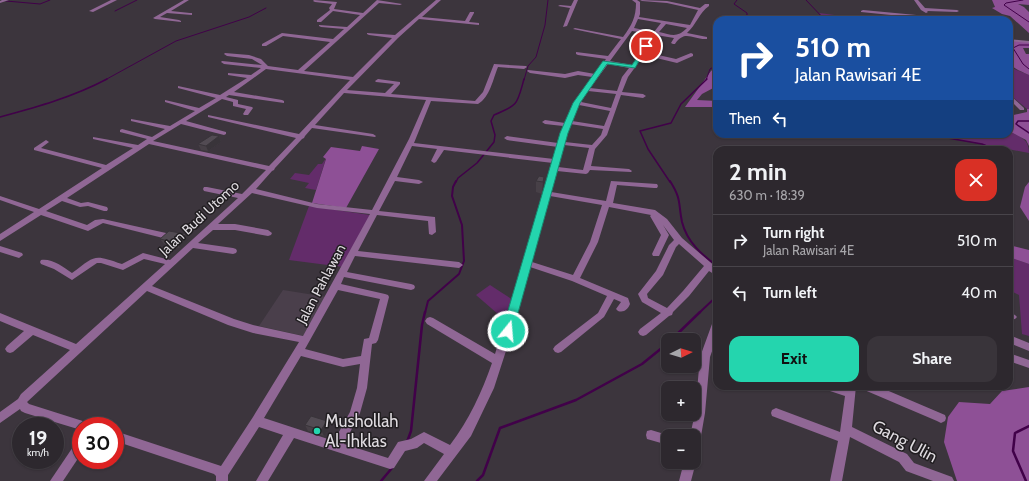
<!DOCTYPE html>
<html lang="en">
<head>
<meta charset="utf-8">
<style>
  body { margin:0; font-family:Cabin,sans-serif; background:#39343a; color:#f1f3f6; height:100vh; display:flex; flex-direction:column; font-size:15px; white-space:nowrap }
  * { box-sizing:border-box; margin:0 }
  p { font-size:13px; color:#a7a6aa }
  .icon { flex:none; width:22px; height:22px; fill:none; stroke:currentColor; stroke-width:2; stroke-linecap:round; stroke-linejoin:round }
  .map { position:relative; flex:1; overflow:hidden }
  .sheet { position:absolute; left:713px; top:146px; width:300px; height:244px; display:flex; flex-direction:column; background:#2d282e; border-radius:12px; box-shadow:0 1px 3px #0004,0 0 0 1px #48444a }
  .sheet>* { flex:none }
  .top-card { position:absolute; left:713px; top:16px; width:300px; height:122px; border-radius:12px; box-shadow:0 1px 3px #0004,0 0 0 1px #48444a; background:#1a4fa0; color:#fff; overflow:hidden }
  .needle { width:26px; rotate:85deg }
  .fabs { position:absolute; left:661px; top:333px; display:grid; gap:8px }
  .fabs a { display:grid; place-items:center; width:40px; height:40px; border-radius:8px; background:#2d282e; box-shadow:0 1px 3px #0004,0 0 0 1px #48444a; font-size:20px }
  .speed { position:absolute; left:12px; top:417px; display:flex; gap:8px; font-size:20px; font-weight:700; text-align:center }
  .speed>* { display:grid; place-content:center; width:52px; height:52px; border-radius:50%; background:#2d282e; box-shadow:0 1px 3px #0004,0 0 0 1px #48444a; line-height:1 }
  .speed small { font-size:10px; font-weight:400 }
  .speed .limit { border:6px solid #d22; background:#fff; color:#111 }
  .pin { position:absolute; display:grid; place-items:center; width:34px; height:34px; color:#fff; margin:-17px; border:2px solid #fff; border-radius:50%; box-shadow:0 1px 4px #0007 }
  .me { position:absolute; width:44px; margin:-22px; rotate:17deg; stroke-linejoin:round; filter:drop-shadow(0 0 3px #0008) }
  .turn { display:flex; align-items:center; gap:14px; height:84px; padding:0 16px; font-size:18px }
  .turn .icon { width:52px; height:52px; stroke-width:2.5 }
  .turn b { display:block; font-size:28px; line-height:34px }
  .then { display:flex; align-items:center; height:38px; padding:0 16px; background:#0003; gap:8px; font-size:15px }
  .round { display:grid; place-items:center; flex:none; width:42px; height:42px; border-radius:12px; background:#39343a }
  .overview { display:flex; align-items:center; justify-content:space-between; height:68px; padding:0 16px }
  h1 { font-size:24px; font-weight:700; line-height:30px }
  .primary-button { display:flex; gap:8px; margin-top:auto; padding:8px 16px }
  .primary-button a { flex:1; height:46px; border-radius:12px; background:#24d5ae; color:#111; font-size:16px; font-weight:700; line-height:46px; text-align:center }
  .primary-button a+a { background:#39343a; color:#f1f3f6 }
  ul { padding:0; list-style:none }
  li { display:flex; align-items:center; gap:12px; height:52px; padding:0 16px; border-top:1px solid #48444a }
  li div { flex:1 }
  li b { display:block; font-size:15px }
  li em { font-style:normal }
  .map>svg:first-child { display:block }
</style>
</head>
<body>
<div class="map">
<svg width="1029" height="481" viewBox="0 0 1029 481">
  <rect width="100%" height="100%" fill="#3c353d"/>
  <polygon fill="#4a3f4b" points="283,290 327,297 304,336 259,326"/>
  <g fill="#632c6a">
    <polygon points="819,13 866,19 867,20 826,20"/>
    <polygon points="1009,67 1029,75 1029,109 1027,109 1009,94"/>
    <path d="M1009 131C1020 137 1029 139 1029 153L928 134H1009Z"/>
    <polygon points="326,158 316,190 305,188 309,183 290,179 295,173 309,175 318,164 322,164"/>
    <polygon points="309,206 370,215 343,267 289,260"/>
    <polygon points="1009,257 1029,264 1029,336 1022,334 1019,295 1011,291 1013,283 1009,281"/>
    <polygon points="490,285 513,300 506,321 476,295"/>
  </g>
  <g fill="#8e5096">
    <polygon points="992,0 1029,0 1029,5 1018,4 1024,7 1029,12 1029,33 1010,16 1002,14 992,8 995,7"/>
    <path d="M1013 41 1029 42V48H1023L1026 54H1029V75C1006 65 1009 65 1009 42Z"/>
    <polygon points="717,66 717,86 702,94 697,100 717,101 717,107 685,107 711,71"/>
    <polygon points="1027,109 1029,109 1029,146 1026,140 1009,131 1009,116 1027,112"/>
    <polygon points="362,146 379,149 346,208 312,203 326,159 323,157 331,147 360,151"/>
    <polygon points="1029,182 1029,221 1020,207 1025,187"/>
    <polygon points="1009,245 1029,250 1029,264 1009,257"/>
    <polygon points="1029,387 1029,481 957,481 944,442 948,417 959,402 990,404 1002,391"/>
  </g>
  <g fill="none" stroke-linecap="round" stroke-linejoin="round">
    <g stroke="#410149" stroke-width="1">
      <polyline points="737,0 734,4 747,13 747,15 742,17 745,20"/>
      <polyline points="806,0 825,20"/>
      <polyline points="1023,0 1006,3 1004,5 1029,22"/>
      <polyline points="6,1 40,4 50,0"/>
      <polyline points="115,11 137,0"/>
      <polyline points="1029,45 1019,45 1013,48 1023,64 1029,69"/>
      <polyline points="105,80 176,41 249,17 266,8"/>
      <polyline points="524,80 528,66 536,57 545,25 548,0"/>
      <polyline points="706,80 710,69 717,65"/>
    </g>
    <g stroke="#410149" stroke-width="1.5">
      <path d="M0 117C37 107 73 97 107 79"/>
      <polyline points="1029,121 1018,121 1016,124 1029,133"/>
      <polyline points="925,134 982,144 996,150"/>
      <path d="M456 182 458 178 477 163 494 142 495 135 491 121 494 115C519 105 517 104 524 79"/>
      <polyline points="670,182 648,149 640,131 671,123 681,104 707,79"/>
    </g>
    <g stroke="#410149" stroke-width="2">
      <path d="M670 181C682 200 678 203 682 222 687 242 702 255 717 266"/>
      <polyline points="425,313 428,301 459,274 464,261 462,225 452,196 453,187 456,181"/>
      <polyline points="699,313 717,296"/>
    </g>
    <g stroke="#410149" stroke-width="2.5">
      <polyline points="671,340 700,312"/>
      <polyline points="407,442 411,431 422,325 425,312"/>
      <polyline points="381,481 392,468"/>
      <polyline points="477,481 483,475 500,428 576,400 642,364 668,343"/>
      <polyline points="1026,481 1013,451 1015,433 1029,426"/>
    </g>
    <g fill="#906795" fill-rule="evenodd">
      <polygon points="2,0 9,0 0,3 0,1"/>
      <polygon points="111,0 117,0 93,12 89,11"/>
      <polygon points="184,0 189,0 171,11 190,13 192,13 192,15 167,13 160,17 179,20 181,21 181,22 155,19 153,18"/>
      <path d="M314 0 337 2 334 9 363 13 377 0 402 4 400 5 379 3 304 71 353 77 392 38 369 35 367 34V33L395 35 436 0H441L422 17 465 21 470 12H474V13L469 22 479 23V25L419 19 398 38 347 90 385 93 394 84 376 82 375 81 378 79 400 82V84L391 94 475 101 483 92 494 64 526 66 527 67 524 69 498 67C493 79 490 97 478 104L431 101 414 143 554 159 558 147 507 140 504 138 507 136 558 143 563 126 545 124 542 122 545 120 565 123 574 104 573 103C577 100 588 83 592 77L578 75 565 78 530 73 527 71 528 70 565 74 578 71 595 74 606 59 578 55 576 54V52L608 56 621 39 573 29 575 28 623 37C632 25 636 17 636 3L632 0H637L640 2V14L639 17 690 25 698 10 667 3 642 1 640 0 667 1 700 8 705 4H709V6C699 13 696 25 687 33L707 37V39C693 40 685 29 675 44H673L671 43 674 38 656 35 645 52 676 59 691 53 693 54V56L677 63 644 55 628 77 622 92 643 94 646 96 643 98 621 95 607 135 595 149 591 166 629 169 632 171 631 172 590 170 588 173 586 174 557 171 551 192 606 201 611 181 657 184 658 186 657 188H654L617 185 613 203 655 210 667 219 682 238 717 268V276L709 271 689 296 673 312 672 315 669 316 646 335 643 336 640 335 638 332 640 329 661 313 642 302 638 294 656 271 669 245 674 240 663 225 669 235 659 256H653L652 254 661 235 650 216 651 215 609 207 598 242 580 278 628 298 630 304C628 309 624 313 618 311L616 309 621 302 614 299 604 317 561 352 558 353 555 352 553 349 555 346 598 313 607 296 572 281 530 267 515 323 494 388 471 436 437 481H424L444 454 424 443 417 448 405 451 394 468 390 469 294 438 268 481H256L283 435 259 427 228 475V481H216V476L214 474 115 441V431L221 466 253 417 299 342 253 333 228 325 147 291 27 402 29 404 89 423 90 426H81V430L25 413 21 411 20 409 0 423V412L18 399 21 394 70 350 33 335 13 352 10 353 7 352 5 349 7 346 24 331 0 321V313L76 344 165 264 144 259 123 270 101 263H97L72 280 54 269 41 264 40 262 41 260C51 258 64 267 72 273 96 255 93 254 122 264L143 253 170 260 238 198 204 191 203 189 204 187H207L242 194 266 170 149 144 67 198 81 203 88 202 107 207 108 209 107 211H104L88 206 80 207 62 201 46 211 87 225 95 220 103 219 166 233 167 235 166 237 163 238 103 223 88 231 41 215 0 241V234L34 212 0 200V196L39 209 102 168 34 150V148L46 140 49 142 41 148 106 165 133 148 93 139V137L138 145 147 139 120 132V130L122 129 152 137 165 129 131 121V119L170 126 195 111 165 102V100L199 108 216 98 178 88V86L220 95 247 78 228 75V73L251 75 261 68 224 64 221 62 222 61 262 65 252 59 227 56 224 54 225 53 249 55 261 59 268 66 298 70 330 42 283 36 266 46H262V44L282 33 333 39 344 29 321 27 319 26V25L347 27 360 15 333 11 321 22H317V20L330 10 329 8 332 4 315 2 313 1ZM638 19 661 23 654 32 634 28ZM666 24 687 28C677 38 672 35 659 32ZM632 31 652 34 641 52 638 53 639 54 632 65 610 61ZM608 64 629 68 622 77 617 91 590 88ZM266 69 350 80 299 134 208 115V117L296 138 269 166 153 141 181 124 224 135 226 134V132L186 121 222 99 233 102V106L246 109 243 114 244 115H248L253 108 252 107 238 104V100L226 97 229 95 284 103V101L282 100 234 92ZM588 91 616 94 611 108 581 102ZM344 93 426 100 409 139 372 210 317 204 256 189 272 171 274 170 275 168 302 139 304 138 305 136 312 128 375 137 376 136 373 134 315 125ZM579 105 610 111 604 126 572 121ZM570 124 603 129 601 135 592 145 565 142ZM564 145 589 148 583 170 558 167ZM412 146 437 149 431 161 434 163 436 162 444 150 553 163 495 354 433 318 430 317 427 318 425 321 427 324 492 363C482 392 469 420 450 445L424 432 411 439 398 442 388 458 344 444 360 413 367 388 372 344 376 343 378 340 389 297 388 295 385 294 341 284 344 277 411 290 414 289 415 287 414 285 411 284 347 272 355 256 459 268 463 265 459 262 358 251 377 215 428 221 429 234 432 235 436 232 435 217 379 211 395 181 419 184 423 182 419 180 397 177ZM252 193 317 208 370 214 303 336 253 325 234 319 152 286 193 248 233 254 236 253 237 251 236 249 233 248 198 243 213 230H235L268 236 271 235 272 233 268 230 235 224H218ZM550 196 602 205 590 242 573 275 532 262ZM679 244 704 266 683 291 667 308 648 298 647 294 663 275 676 247ZM338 290 380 299 369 338 364 339 361 356 343 359 305 349ZM301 356 343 367 360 364 357 388 350 412 334 441 264 418Z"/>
      <polygon points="574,0 578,0 567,26 563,27 570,8 558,6 560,5 571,6"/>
      <polygon points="914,0 918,0 925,8 957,10 959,11 957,12 927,11 928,12 926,13 921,10"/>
      <polygon points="863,10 927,16 929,15 945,16 947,17 945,18 933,18 931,19 861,12 861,11"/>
      <polygon points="1009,39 1029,41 1029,43 1009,41"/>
      <polygon points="1009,94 1024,108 1024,110 1020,110 1009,99"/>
      <polygon points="0,246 22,253 23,255 19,258 0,252"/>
      <polygon points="1009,312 1015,315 1017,317 1015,319 1009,320"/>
      <polygon points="717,320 717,337 710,357 705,413 700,442 698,446 694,447 694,436 690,436 695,413 700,357 712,324 714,321"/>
      <polygon points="1009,335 1029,343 1029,351 1009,343"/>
      <polygon points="1009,353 1029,360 1029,368 1009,361"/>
      <polygon points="823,386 846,387 846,386 856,386 852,427 907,454 914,463 952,477 954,481 933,481 906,471 899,462 850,437 842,481 830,481 838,441 772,416 771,413 772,410 776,408 840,432 845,396 824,389"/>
      <polygon points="861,386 877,386 945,415 946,418 945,421 941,423 937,421 862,389"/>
      <polygon points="651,430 671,436 668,436 668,445 647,439 646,435 647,431"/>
      <polygon points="81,440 81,454 63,481 50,481 77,441"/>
      <polygon points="694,458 696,462 691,481 679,481 684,462 694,462"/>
    </g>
  </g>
  <g fill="#474047">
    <polygon points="219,136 221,142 208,151 201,150 198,144"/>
    <polygon points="544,177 544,188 542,194 536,192 536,181"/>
    <polygon points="160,239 189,240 180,248 164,244"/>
    <polygon points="305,425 330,427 324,436 308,431"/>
  </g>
  <g fill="#39343a">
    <polygon points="219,136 221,142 208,151 206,146"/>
    <polygon points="544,177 544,188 542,194 543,182"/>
    <polygon points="186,234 189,240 180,248 177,243"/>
    <polygon points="327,421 330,427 324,436 321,430"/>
  </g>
  <g fill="#524b53" stroke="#39343a">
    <polygon points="212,135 219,136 206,146 198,144"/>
    <polygon points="539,176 544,177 543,182 536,181"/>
    <polygon points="169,231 186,234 177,243 160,239"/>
    <polygon points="311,416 327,421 321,430 305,425"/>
  </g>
  <polygon fill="#24d5ae" stroke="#178a71" points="646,44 648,46 635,68 607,64 580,103 568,133 513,331 511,334 504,334 502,331 560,133 573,103 603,61 632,65"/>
  <circle fill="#24d5ae" stroke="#211e21" stroke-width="1.5" cx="317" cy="431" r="4"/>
  <g text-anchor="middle" stroke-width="3" stroke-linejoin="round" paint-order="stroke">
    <g font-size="14" fill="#dfdbe0" stroke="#211e21">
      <text transform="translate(199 218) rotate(-43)" y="5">Jalan Budi Utomo</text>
      <text transform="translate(321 284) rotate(-62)" y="5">Jalan Pahlawan</text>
    </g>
    <g font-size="17" fill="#dfdbe0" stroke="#211e21" text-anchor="start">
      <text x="325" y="427">Mushollah<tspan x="325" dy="20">Al-Ihklas</tspan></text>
    </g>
    <g font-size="17" fill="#dfdbe0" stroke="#211e21">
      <text transform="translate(905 441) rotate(28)" y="6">Gang Ulin</text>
    </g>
  </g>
</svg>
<div class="fabs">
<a><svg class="needle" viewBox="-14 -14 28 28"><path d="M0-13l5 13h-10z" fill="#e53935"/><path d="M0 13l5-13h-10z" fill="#a7a6aa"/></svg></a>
<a>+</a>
<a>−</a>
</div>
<div class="speed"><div>19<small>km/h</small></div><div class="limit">30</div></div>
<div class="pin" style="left:646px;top:46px;background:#d93025"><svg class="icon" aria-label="arrive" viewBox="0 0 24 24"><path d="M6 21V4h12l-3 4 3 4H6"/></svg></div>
<svg class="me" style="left:508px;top:331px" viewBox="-20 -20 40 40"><circle r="17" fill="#24d5ae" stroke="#fff" stroke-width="3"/><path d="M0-11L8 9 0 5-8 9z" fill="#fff"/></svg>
<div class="top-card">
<div class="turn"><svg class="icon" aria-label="right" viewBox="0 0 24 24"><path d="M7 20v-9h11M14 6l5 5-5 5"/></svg><div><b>510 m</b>Jalan Rawisari 4E</div></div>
<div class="then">Then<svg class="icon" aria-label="left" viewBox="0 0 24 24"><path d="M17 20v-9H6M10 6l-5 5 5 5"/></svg></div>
</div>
<section class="sheet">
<div class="overview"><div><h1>2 min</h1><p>630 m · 18:39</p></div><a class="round" style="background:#d93025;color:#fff"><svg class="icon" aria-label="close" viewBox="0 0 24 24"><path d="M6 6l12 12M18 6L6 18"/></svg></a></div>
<ul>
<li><svg class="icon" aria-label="right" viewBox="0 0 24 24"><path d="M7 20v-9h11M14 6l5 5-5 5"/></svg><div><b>Turn right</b><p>Jalan Rawisari 4E</p></div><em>510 m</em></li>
<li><svg class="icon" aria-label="left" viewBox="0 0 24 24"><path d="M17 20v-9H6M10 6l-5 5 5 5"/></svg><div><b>Turn left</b></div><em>40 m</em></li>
</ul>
<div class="primary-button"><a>Exit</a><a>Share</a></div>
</section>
</div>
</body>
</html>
